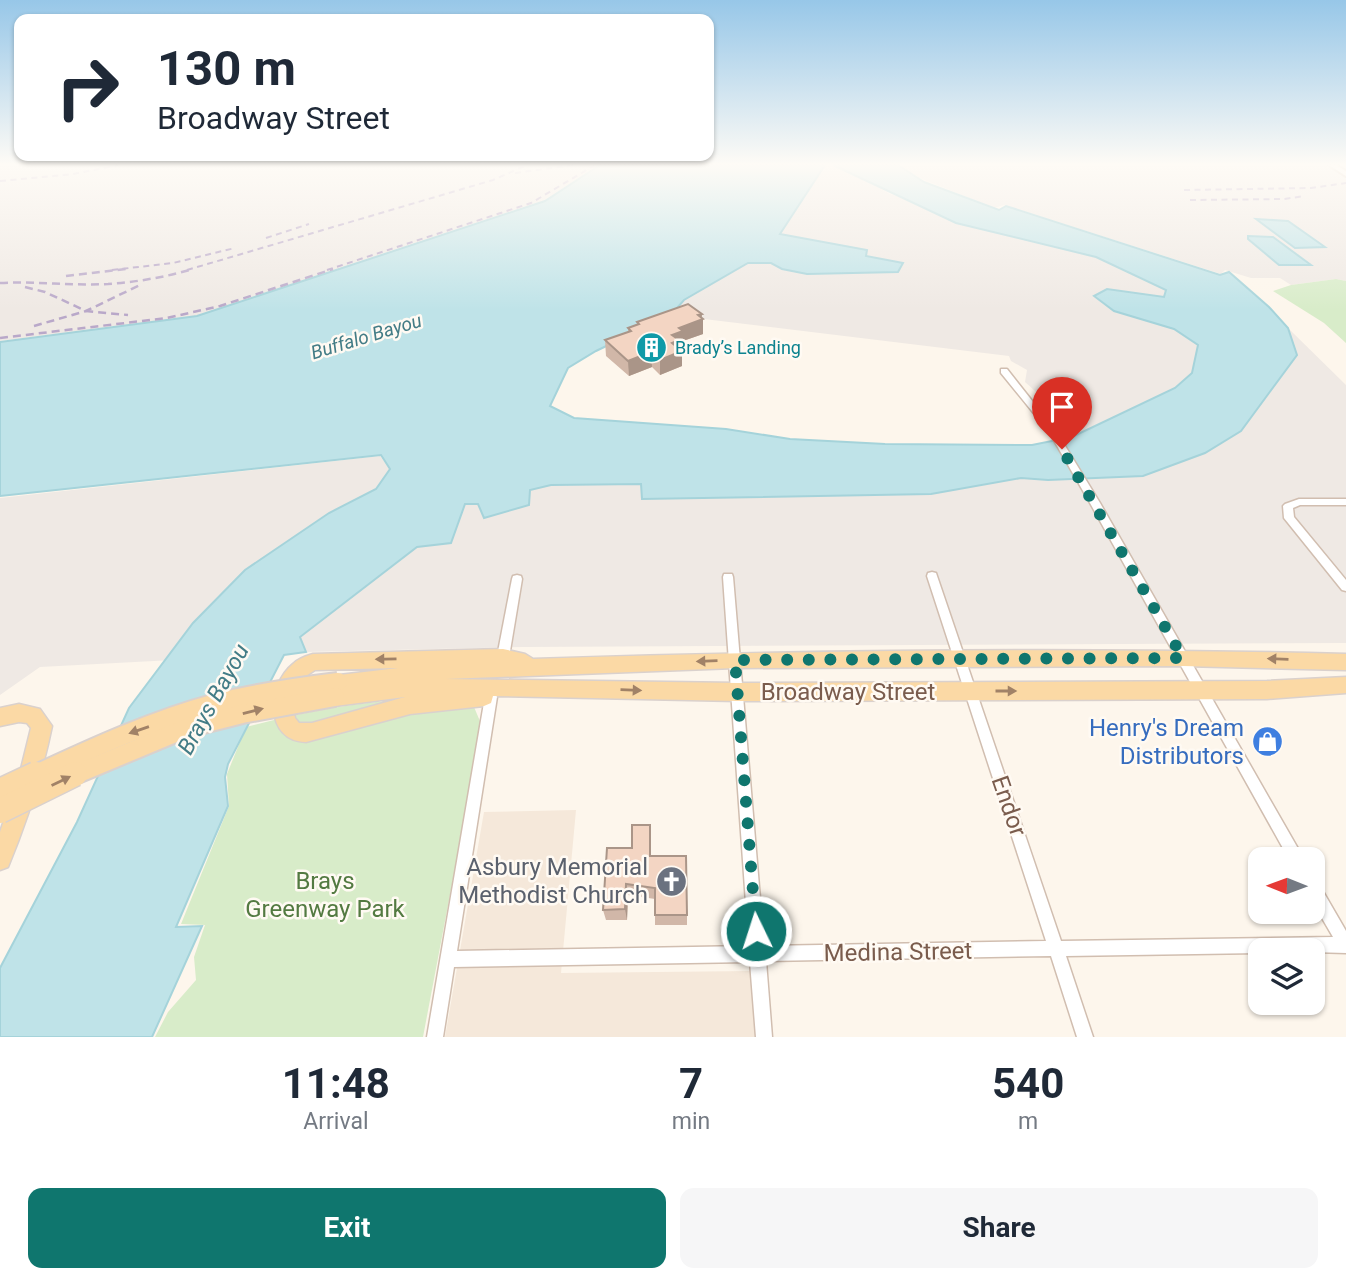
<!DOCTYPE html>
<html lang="en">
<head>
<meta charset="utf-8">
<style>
  body { margin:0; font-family:Roboto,sans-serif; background:#f6f6f7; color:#1f2937; height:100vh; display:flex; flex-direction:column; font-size:26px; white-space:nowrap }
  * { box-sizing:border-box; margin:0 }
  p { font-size:23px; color:#747a83 }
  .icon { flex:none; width:38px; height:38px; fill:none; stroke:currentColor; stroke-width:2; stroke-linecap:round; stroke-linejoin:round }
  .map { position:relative; height:1037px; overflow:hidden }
  .drawer { display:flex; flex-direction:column; background:#fff; flex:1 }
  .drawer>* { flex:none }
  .guide { position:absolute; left:14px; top:14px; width:700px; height:147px; border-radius:14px; box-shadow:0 2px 5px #0004; background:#fff; color:#1f2937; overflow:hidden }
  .needle { width:46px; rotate:271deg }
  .tools { position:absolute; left:1248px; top:847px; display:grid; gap:14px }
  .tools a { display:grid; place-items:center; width:77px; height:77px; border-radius:14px; background:#fff; box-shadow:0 2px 5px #0004; font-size:35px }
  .pin { position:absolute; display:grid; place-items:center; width:60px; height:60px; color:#fff; margin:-72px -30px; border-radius:50% 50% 50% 0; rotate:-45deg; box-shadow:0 0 7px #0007 }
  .pin .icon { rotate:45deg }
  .me { position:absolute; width:77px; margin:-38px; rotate:356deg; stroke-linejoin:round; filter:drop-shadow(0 0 5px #0008) }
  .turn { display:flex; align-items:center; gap:24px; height:147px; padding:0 28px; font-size:32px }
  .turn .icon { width:91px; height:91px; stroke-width:2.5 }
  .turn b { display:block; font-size:49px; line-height:60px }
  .eta { display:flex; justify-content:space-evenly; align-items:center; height:119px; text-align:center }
  .eta b { font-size:42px; font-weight:700; line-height:49px }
  .cta { display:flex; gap:14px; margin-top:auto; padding:14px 28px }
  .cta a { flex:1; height:80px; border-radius:14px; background:#0f766e; color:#fff; font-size:28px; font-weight:700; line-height:80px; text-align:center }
  .cta a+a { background:#f6f6f7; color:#1f2937 }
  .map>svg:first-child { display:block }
</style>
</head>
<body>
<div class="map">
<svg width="1346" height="1037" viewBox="0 0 1346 1037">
  <rect width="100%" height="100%" fill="#fdf6ec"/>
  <polygon fill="#f5e8da" points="576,810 561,973 752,971 755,1037 445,1037 484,812"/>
  <g fill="#efe9e4">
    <polygon points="0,165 600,165 545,201 197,316 0,341"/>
    <polygon points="825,165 852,172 890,194 1039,242 1096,257 1148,279 1166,290 1164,297 1107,289 1114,311 1174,329 1199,345 1192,373 1175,388 1144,405 1072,437 1053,407 1025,382 1027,370 1011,361 1009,356 671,315 684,300 748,263 771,263 782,269 898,272 903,263 865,256 867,250 780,234"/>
    <polygon points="899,165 1342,165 1346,168 1346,281 1336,279 1291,285 1280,278 1251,278 1225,270 1221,274 1004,205 994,208 922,179"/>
    <polygon points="1288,328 1346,385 1346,643 524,647 306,652 299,637 417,547 451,543 465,504 479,504 484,517 530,490 551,485 642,484 642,499 931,494 1021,478 1048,480 1241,431 1297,355"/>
    <polygon points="380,456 390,469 379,491 173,660 40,667 0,695 0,498"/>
  </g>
  <g fill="#d8ecc9">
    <polygon points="1336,279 1346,281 1346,343 1324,323 1273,291 1291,285"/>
    <path d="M421 698 474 707 482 726 423 1037H155L168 1012 196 980 194 957 205 925 181 924 229 806 227 774 246 727C306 711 359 702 421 698Z"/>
  </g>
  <g fill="#bfe3e8" stroke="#a5d3da" stroke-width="2">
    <polygon points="600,165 825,165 780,234 867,250 866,256 903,263 898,272 807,274 782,269 771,263 748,263 684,300 671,315 596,351 568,368 550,406 574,418 726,429 790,439 885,444 1032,445 1072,437 1175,388 1192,373 1198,345 1174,329 1114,311 1094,296 1107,289 1164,297 1166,290 1096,257 956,223 833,165 898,165 924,182 999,210 1006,206 1220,275 1229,272 1269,307 1288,328 1297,355 1241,431 1205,453 1143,476 1048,480 1021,478 931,494 642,499 641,484 551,485 530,490 529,505 484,518 478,504 465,504 451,543 417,547 300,637 306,652 284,655 228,764 225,777 228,806 176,927 202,926 152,1037 0,1037 0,968 77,822 129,708 193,623 245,570 329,513 376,489 390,469 381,455 0,496 0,342 197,316 545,201"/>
    <polygon points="1256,219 1288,221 1325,247 1295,248"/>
    <polygon points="1248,236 1273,237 1311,265 1279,265 1248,239"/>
  </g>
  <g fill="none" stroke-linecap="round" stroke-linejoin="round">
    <defs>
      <g id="minor">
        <polygon points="1001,369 1007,369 1056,431 1100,503 1304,859 1289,859 1090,503 1049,432 1001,373"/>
        <polygon points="1299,499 1346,499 1346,505 1300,505 1293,508 1294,517 1346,580 1346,591 1342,590 1284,518 1283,506 1285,504"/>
        <polygon points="932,572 936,573 937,576 1061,941 1333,937 1312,901 1312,879 1317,881 1346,931 1346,953 1312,952 1312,950 1260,950 1260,953 1066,956 1093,1037 1077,1037 1051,956 766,961 772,1037 756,1037 750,962 454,967 443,1037 427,1037 485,697 487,693 491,692 495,693 497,697 457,951 749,946 723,577 724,574 732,574 733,577 764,946 1046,941 927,576 928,573"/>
        <polygon points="517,575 521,576 522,579 509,657 507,660 503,662 499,660 497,657 512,579 513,576"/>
      </g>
      <polygon id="tertiary" points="1329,165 1336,165 1346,171 1346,176"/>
      <g id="primary">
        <path d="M503 649 525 654 533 659C804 650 1075 647 1346 654V670L1183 666 735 668 446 679 737 683 1267 681 1346 677V693L1267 699 737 701 493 696 491 703 484 706 410 714 306 742C264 741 267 685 293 664 298 659 306 656 313 654ZM398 668 331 676 328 682 334 689 328 691 325 697 328 703 335 706 405 697 312 723H299L295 718C291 699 297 680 315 670Z"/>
        <path d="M19 704 40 709 52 726C42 775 27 821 8 867L0 870V832L19 777 31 728 27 723 19 722 0 726V708Z"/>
      </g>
    </defs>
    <use href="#minor" stroke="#d1beb0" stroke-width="3"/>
    <use href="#tertiary" stroke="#d1beb0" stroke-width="4"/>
    <use href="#primary" stroke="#dad1cd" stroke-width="3"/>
    <use href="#minor" fill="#fff" fill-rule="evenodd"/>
    <use href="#tertiary" fill="#fff" fill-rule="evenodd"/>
    <use href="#primary" fill="#fbd9a5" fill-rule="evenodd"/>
    <g stroke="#b9a8c9" stroke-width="2" stroke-dasharray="6 4.5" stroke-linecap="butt">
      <polyline points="515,173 574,165"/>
      <polyline points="0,181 73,174 119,165"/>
      <polyline points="1184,190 1311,188 1346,183"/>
      <polyline points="1190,200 1284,199 1305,196"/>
      <polyline points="266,238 309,224"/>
      <polyline points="112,270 173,263 235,248"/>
      <polyline points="187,270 493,180 527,165"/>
      <polyline points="327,270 531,203 595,165"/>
    </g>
    <g stroke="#b9a8c9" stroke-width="2.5" stroke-dasharray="8 5" stroke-linecap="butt">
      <polyline points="66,276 126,269"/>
      <path d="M0 283C36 281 72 286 108 284 137 282 166 277 193 269"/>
      <polyline points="25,287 45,292 86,311 128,315"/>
      <polyline points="34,326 86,311 142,284"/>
      <polyline points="0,338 167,318 220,306 333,269"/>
    </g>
    <defs>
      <g id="primary-bridge-far1">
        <path d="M32 776C92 748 153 720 216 703 256 693 297 687 338 682"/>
        <polyline points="72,776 187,728 242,714 335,697"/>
      </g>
      <g id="primary-bridge">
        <polyline points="0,791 36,774"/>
        <polyline points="0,811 75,774"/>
      </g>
    </defs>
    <use href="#primary-bridge-far1" stroke="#dad1cd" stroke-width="22" stroke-linecap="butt"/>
    <use href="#primary-bridge" stroke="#dad1cd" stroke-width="27" stroke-linecap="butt"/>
    <use href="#primary-bridge-far1" stroke="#fbd9a5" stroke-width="18"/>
    <use href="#primary-bridge" stroke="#fbd9a5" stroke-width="24"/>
  </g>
  <g fill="#d1b7a8">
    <polygon points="702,314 702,318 703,319 703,334 683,341 683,346 679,348 682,351 682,366 660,375 652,367 629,376 606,356 605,340 628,332 628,328 637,325 637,322"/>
    <polygon points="650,825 651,856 687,915 687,925 655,925 655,899 628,895 627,920 606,920 603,910 632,848"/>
  </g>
  <g fill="#aa9588">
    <polygon points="702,314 701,319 703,319 703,334 683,341 683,346 679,348 679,352 682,351 682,366 660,375 660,360 672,335 679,328"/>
    <polygon points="651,352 652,367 629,376 628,361"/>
    <polygon points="626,884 628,895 627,920 625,909"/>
  </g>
  <g fill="#f3d5c3" stroke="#aa9588" stroke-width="2">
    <polygon points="688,304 702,314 698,315 703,319 679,328 683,331 672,335 679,340 672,343 682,351 660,360 651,352 628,361 605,340 631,331 628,328 639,324 637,322"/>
    <polygon points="632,825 650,825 650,856 686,856 687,915 655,915 655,888 626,884 625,909 603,910 607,848 632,848"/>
  </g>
  <defs><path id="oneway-solid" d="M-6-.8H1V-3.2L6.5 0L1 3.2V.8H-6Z" transform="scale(1.75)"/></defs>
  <g fill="#a18267">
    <use href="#oneway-solid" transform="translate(386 659) rotate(179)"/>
    <use href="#oneway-solid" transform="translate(1278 659) rotate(-178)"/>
    <use href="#oneway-solid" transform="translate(707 661) rotate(178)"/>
    <use href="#oneway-solid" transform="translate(631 690) rotate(2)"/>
    <use href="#oneway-solid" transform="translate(1006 691)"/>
    <use href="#oneway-solid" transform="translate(253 711) rotate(-14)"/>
    <use href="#oneway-solid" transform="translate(139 730) rotate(161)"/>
    <use href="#oneway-solid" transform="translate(61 781) rotate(-26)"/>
  </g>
  <linearGradient id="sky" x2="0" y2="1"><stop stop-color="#97c7e8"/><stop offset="0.53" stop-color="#fefbf6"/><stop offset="1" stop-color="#fefbf6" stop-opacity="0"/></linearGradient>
  <rect width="1346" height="310" fill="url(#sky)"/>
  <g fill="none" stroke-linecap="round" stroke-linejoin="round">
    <polyline stroke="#0f766e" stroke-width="12" stroke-dasharray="0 21.6" points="756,931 735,660 1183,658 1062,449"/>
  </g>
  <defs>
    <symbol id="building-disc" viewBox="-11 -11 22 22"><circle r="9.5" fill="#0f9aa8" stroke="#fffaf3"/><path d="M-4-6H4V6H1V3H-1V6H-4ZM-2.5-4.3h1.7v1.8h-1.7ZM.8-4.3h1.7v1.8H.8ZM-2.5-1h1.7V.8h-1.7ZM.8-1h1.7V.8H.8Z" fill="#fff"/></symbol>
    <symbol id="shop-disc" viewBox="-11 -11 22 22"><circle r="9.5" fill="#3f7fe0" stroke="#fffaf3"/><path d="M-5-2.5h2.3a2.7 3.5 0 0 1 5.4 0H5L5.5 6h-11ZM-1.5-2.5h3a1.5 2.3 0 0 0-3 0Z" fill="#fff"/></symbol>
    <symbol id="church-disc" viewBox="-11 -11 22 22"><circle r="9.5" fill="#6b7280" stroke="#fffaf3"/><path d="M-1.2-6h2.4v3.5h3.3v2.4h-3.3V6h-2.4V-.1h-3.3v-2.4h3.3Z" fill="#fff"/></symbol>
  </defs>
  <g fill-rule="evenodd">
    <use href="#building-disc" x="634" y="330" width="35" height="35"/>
    <use href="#shop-disc" x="1250" y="724" width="35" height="35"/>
    <use href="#church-disc" x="654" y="864" width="35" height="35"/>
  </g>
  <g text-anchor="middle" stroke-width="5" stroke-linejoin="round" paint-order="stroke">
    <g font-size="18" fill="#0d838f" stroke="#fffaf3" text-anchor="start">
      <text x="675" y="354">Brady’s Landing</text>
    </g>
    <g font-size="19" font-style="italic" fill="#437c86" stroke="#fffaf3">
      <text transform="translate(366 336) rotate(-17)" y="7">Buffalo Bayou</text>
    </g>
    <g font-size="23" font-style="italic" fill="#437c86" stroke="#fffaf3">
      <text transform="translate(213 699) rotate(-61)" y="8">Brays Bayou</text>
    </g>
    <g font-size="24" fill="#7a5c4d" stroke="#fffaf3">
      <text x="848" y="700">Broadway Street</text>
      <text transform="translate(1009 806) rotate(71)" y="8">Endor</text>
      <text transform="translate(898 952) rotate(-1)" y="8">Medina Street</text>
    </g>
    <g font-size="24" fill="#366cbe" stroke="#fffaf3" text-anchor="end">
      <text x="1244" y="736">Henry's Dream<tspan x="1244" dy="28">Distributors</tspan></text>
    </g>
    <g font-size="24" fill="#5b616d" stroke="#fffaf3" text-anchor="end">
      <text x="648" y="875">Asbury Memorial<tspan x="648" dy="28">Methodist Church</tspan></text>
    </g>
    <g font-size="24" fill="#537a41" stroke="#fffaf3">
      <text x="325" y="889">Brays<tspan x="325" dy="28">Greenway Park</tspan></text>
    </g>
  </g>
</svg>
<div class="tools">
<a><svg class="needle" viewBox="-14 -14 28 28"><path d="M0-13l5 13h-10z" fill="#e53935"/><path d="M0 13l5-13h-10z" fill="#747a83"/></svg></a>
<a><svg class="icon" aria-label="layers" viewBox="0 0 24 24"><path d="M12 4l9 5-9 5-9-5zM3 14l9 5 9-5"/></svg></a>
</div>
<div class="pin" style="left:1062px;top:449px;background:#d93025"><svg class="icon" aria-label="arrive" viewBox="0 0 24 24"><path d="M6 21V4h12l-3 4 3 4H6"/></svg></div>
<svg class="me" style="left:756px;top:931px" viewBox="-20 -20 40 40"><circle r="17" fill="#0f766e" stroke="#fff" stroke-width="3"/><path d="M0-11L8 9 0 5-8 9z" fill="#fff"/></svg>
<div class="guide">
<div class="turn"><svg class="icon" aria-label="right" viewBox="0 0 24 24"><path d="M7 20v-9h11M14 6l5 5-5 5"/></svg><div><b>130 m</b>Broadway Street</div></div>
</div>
</div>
<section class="drawer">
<div class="eta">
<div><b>11:48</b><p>Arrival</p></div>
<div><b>7</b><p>min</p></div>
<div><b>540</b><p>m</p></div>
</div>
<div class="cta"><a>Exit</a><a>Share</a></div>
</section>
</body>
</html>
